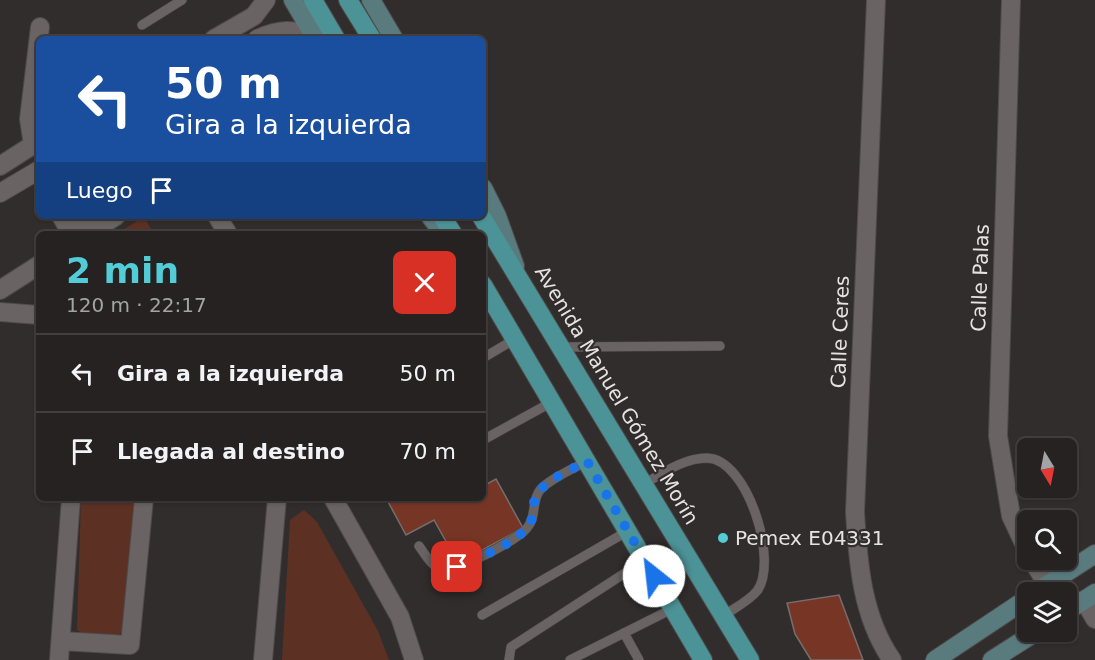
<!DOCTYPE html>
<html lang="es">
<head>
<meta charset="utf-8">
<style>
  body { margin:0; font-family:"DejaVu Sans",sans-serif; background:#2d2a2a; color:#f1f3f6; height:100vh; display:flex; flex-direction:column; font-size:22px; white-space:nowrap }
  * { box-sizing:border-box; margin:0 }
  p { font-size:20px; color:#a3a4a5 }
  .icon { flex:none; width:33px; height:33px; fill:none; stroke:currentColor; stroke-width:2; stroke-linecap:round; stroke-linejoin:round }
  .map { position:relative; flex:1; overflow:hidden }
  .sheet { position:absolute; left:36px; top:231px; width:450px; height:270px; display:flex; flex-direction:column; background:#252221; border-radius:9px; box-shadow:0 2px 4px #0004,0 0 0 2px #423f3f }
  .sheet>* { flex:none }
  .banner { position:absolute; left:36px; top:36px; width:450px; height:183px; border-radius:9px; box-shadow:0 2px 4px #0004,0 0 0 2px #423f3f; background:#1a4fa0; color:#fff; overflow:hidden }
  .needle { width:39px; rotate:170deg }
  .buttons { position:absolute; left:1017px; top:438px; display:grid; gap:12px }
  .buttons a { display:grid; place-items:center; width:60px; height:60px; border-radius:9px; background:#252221; box-shadow:0 2px 4px #0004,0 0 0 2px #423f3f; font-size:30px }
  .pin { position:absolute; display:grid; place-items:center; width:51px; height:51px; color:#fff; margin:-26px; border-radius:12px; box-shadow:0 3px 9px #0006 }
  .me { position:absolute; width:66px; margin:-33px; rotate:331deg; stroke-linejoin:round; filter:drop-shadow(0 0 4px #0008) }
  .turn { display:flex; align-items:center; gap:21px; height:126px; padding:0 30px; font-size:27px }
  .turn .icon { width:78px; height:78px; stroke-width:2.5 }
  .turn b { display:block; font-size:42px; line-height:51px }
  .then { display:flex; align-items:center; height:57px; padding:0 30px; background:#0003; gap:12px; font-size:22px }
  .round { display:grid; place-items:center; flex:none; width:63px; height:63px; border-radius:9px; background:#2d2a2a }
  .headline { display:flex; align-items:center; justify-content:space-between; height:102px; padding:0 30px }
  h1 { font-size:36px; font-weight:700; line-height:45px; color:#52ccd6 }
  ul { padding:0; list-style:none }
  li { display:flex; align-items:center; gap:18px; height:78px; padding:0 30px; border-top:2px solid #423f3f }
  li div { flex:1 }
  li b { display:block; font-size:22px }
  li em { font-style:normal }
  .map>svg:first-child { display:block }
</style>
</head>
<body>
<div class="map">
<svg width="1095" height="660" viewBox="0 0 1095 660">
  <rect width="100%" height="100%" fill="#312d2c"/>
  <g fill="#5d3024">
    <polygon points="144,217 154,234 116,234"/>
    <path d="M81 498H138L124 632C111 638 89 639 77 630Z"/>
    <polygon points="304,510 317,522 378,631 389,660 282,660 290,520"/>
  </g>
  <g fill="#773625" stroke="#746f6e" stroke-width="1.5">
    <polygon points="483,476 487,484 496,479 523,528 458,563 434,520 406,535 386,498 483,498"/>
    <polygon points="839,595 863,660 811,660 795,634 787,603"/>
  </g>
  <g fill="none" stroke-linecap="round" stroke-linejoin="round">
    <defs>
      <g id="lane">
        <polyline points="142,25 182,0"/>
        <polyline points="561,347 720,346"/>
        <polyline points="483,358 515,339"/>
        <polyline points="483,440 552,402"/>
        <path d="M644 484C663 473 684 458 707 458 748 459 779 562 757 591 749 601 733 609 723 616"/>
        <path d="M419 546C425 554 431 566 441 569 456 573 517 540 527 528 537 517 531 501 540 490 551 478 573 469 587 461"/>
        <polyline points="482,615 628,531"/>
        <polyline points="624,633 672,609"/>
        <polyline points="509,660 511,647 645,560"/>
        <polyline points="570,660 624,633 639,660"/>
      </g>
      <g id="street">
        <path d="M876 0 855 512C858 563 862 617 892 660"/>
        <polyline points="1011,0 998,436 1011,516 1028,552"/>
        <polyline points="214,39 254,16 266,0"/>
        <path d="M257 39C279 29 294 28 315 38"/>
        <polyline points="33,145 29,119 40,27"/>
        <polyline points="0,166 39,141"/>
        <polyline points="0,193 39,170"/>
        <polyline points="61,216 72,234"/>
        <polyline points="81,216 91,232"/>
        <polyline points="217,216 228,234"/>
        <polyline points="88,234 116,216"/>
        <polyline points="0,290 39,265"/>
        <polyline points="0,312 39,315"/>
        <polyline points="333,498 400,617 414,660"/>
        <polyline points="1032,560 1052,592"/>
        <polyline points="1084,600 1095,619"/>
        <polyline points="61,641 130,645 144,498"/>
        <polyline points="59,660 71,498"/>
        <polyline points="263,660 277,498"/>
      </g>
      <g id="secondary">
        <polyline points="293,0 316,39"/>
        <polyline points="371,0 394,39"/>
        <polyline points="483,188 497,216 515,266"/>
        <polyline points="430,216 444,234"/>
        <polyline points="1036,592 1095,554"/>
        <polyline points="1066,612 1095,593"/>
        <polyline points="935,660 1028,598"/>
        <polyline points="992,660 1036,632"/>
      </g>
      <g id="primary">
        <polyline points="313,0 336,39"/>
        <polyline points="348,0 372,39"/>
        <polyline points="442,216 453,234"/>
        <polyline points="481,216 750,660"/>
        <polyline points="483,285 703,660"/>
      </g>
    </defs>
    <use href="#lane" stroke="#4e4b4a" stroke-width="10"/>
    <use href="#street" stroke="#4e4b4a" stroke-width="20"/>
    <use href="#secondary" stroke="#4e4b4a" stroke-width="20"/>
    <use href="#primary" stroke="#4e4b4a" stroke-width="20"/>
    <use href="#lane" stroke="#696463" stroke-width="9"/>
    <use href="#street" stroke="#696463" stroke-width="18"/>
    <use href="#secondary" stroke="#5a7b7e" stroke-width="18"/>
    <use href="#primary" stroke="#4c9398" stroke-width="18"/>
  </g>
  <g fill="none" stroke-linecap="round" stroke-linejoin="round">
    <path stroke="#1a73e8" stroke-width="10" stroke-dasharray="0 18" d="M457 567C479 557 509 547 526 529 535 520 532 508 535 498 542 481 572 470 587 461L654 576"/>
  </g>
  <circle fill="#52ccd6" stroke="#312d2c" stroke-width="2" cx="723" cy="538" r="6"/>
  <g text-anchor="middle" stroke-width="4.5" stroke-linejoin="round" paint-order="stroke">
    <g font-size="20" fill="#e6e3e2" stroke="#312d2c">
      <text transform="translate(980 278) rotate(-88)" y="7">Calle Palas</text>
      <text transform="translate(840 332) rotate(-88)" y="7">Calle Ceres</text>
      <text transform="translate(617 395) rotate(59)" y="7">Avenida Manuel Gómez Morín</text>
    </g>
    <g font-size="20" fill="#e6e3e2" stroke="#312d2c" text-anchor="start">
      <text x="735" y="545">Pemex E04331</text>
    </g>
  </g>
</svg>
<div class="buttons">
<a><svg class="needle" viewBox="-14 -14 28 28"><path d="M0-13l5 13h-10z" fill="#e53935"/><path d="M0 13l5-13h-10z" fill="#a3a4a5"/></svg></a>
<a><svg class="icon" aria-label="search" viewBox="0 0 24 24"><circle cx="10" cy="10" r="6"/><path d="M15 15l6 6"/></svg></a>
<a><svg class="icon" aria-label="layers" viewBox="0 0 24 24"><path d="M12 4l9 5-9 5-9-5zM3 14l9 5 9-5"/></svg></a>
</div>
<div class="pin" style="left:457px;top:567px;background:#d93025"><svg class="icon" aria-label="arrive" viewBox="0 0 24 24"><path d="M6 21V4h12l-3 4 3 4H6"/></svg></div>
<svg class="me" style="left:654px;top:576px" viewBox="-20 -20 40 40"><circle r="19" fill="#fff"/><path d="M0-13L10 11 0 6-10 11z" fill="#1a73e8"/></svg>
<div class="banner">
<div class="turn"><svg class="icon" aria-label="left" viewBox="0 0 24 24"><path d="M17 20v-9H6M10 6l-5 5 5 5"/></svg><div><b>50 m</b>Gira a la izquierda</div></div>
<div class="then">Luego<svg class="icon" aria-label="arrive" viewBox="0 0 24 24"><path d="M6 21V4h12l-3 4 3 4H6"/></svg></div>
</div>
<section class="sheet">
<div class="headline"><div><h1>2 min</h1><p>120 m · 22:17</p></div><a class="round" style="background:#d93025;color:#fff"><svg class="icon" aria-label="close" viewBox="0 0 24 24"><path d="M6 6l12 12M18 6L6 18"/></svg></a></div>
<ul>
<li><svg class="icon" aria-label="left" viewBox="0 0 24 24"><path d="M17 20v-9H6M10 6l-5 5 5 5"/></svg><div><b>Gira a la izquierda</b></div><em>50 m</em></li>
<li><svg class="icon" aria-label="arrive" viewBox="0 0 24 24"><path d="M6 21V4h12l-3 4 3 4H6"/></svg><div><b>Llegada al destino</b></div><em>70 m</em></li>
</ul>
</section>
</div>
</body>
</html>
